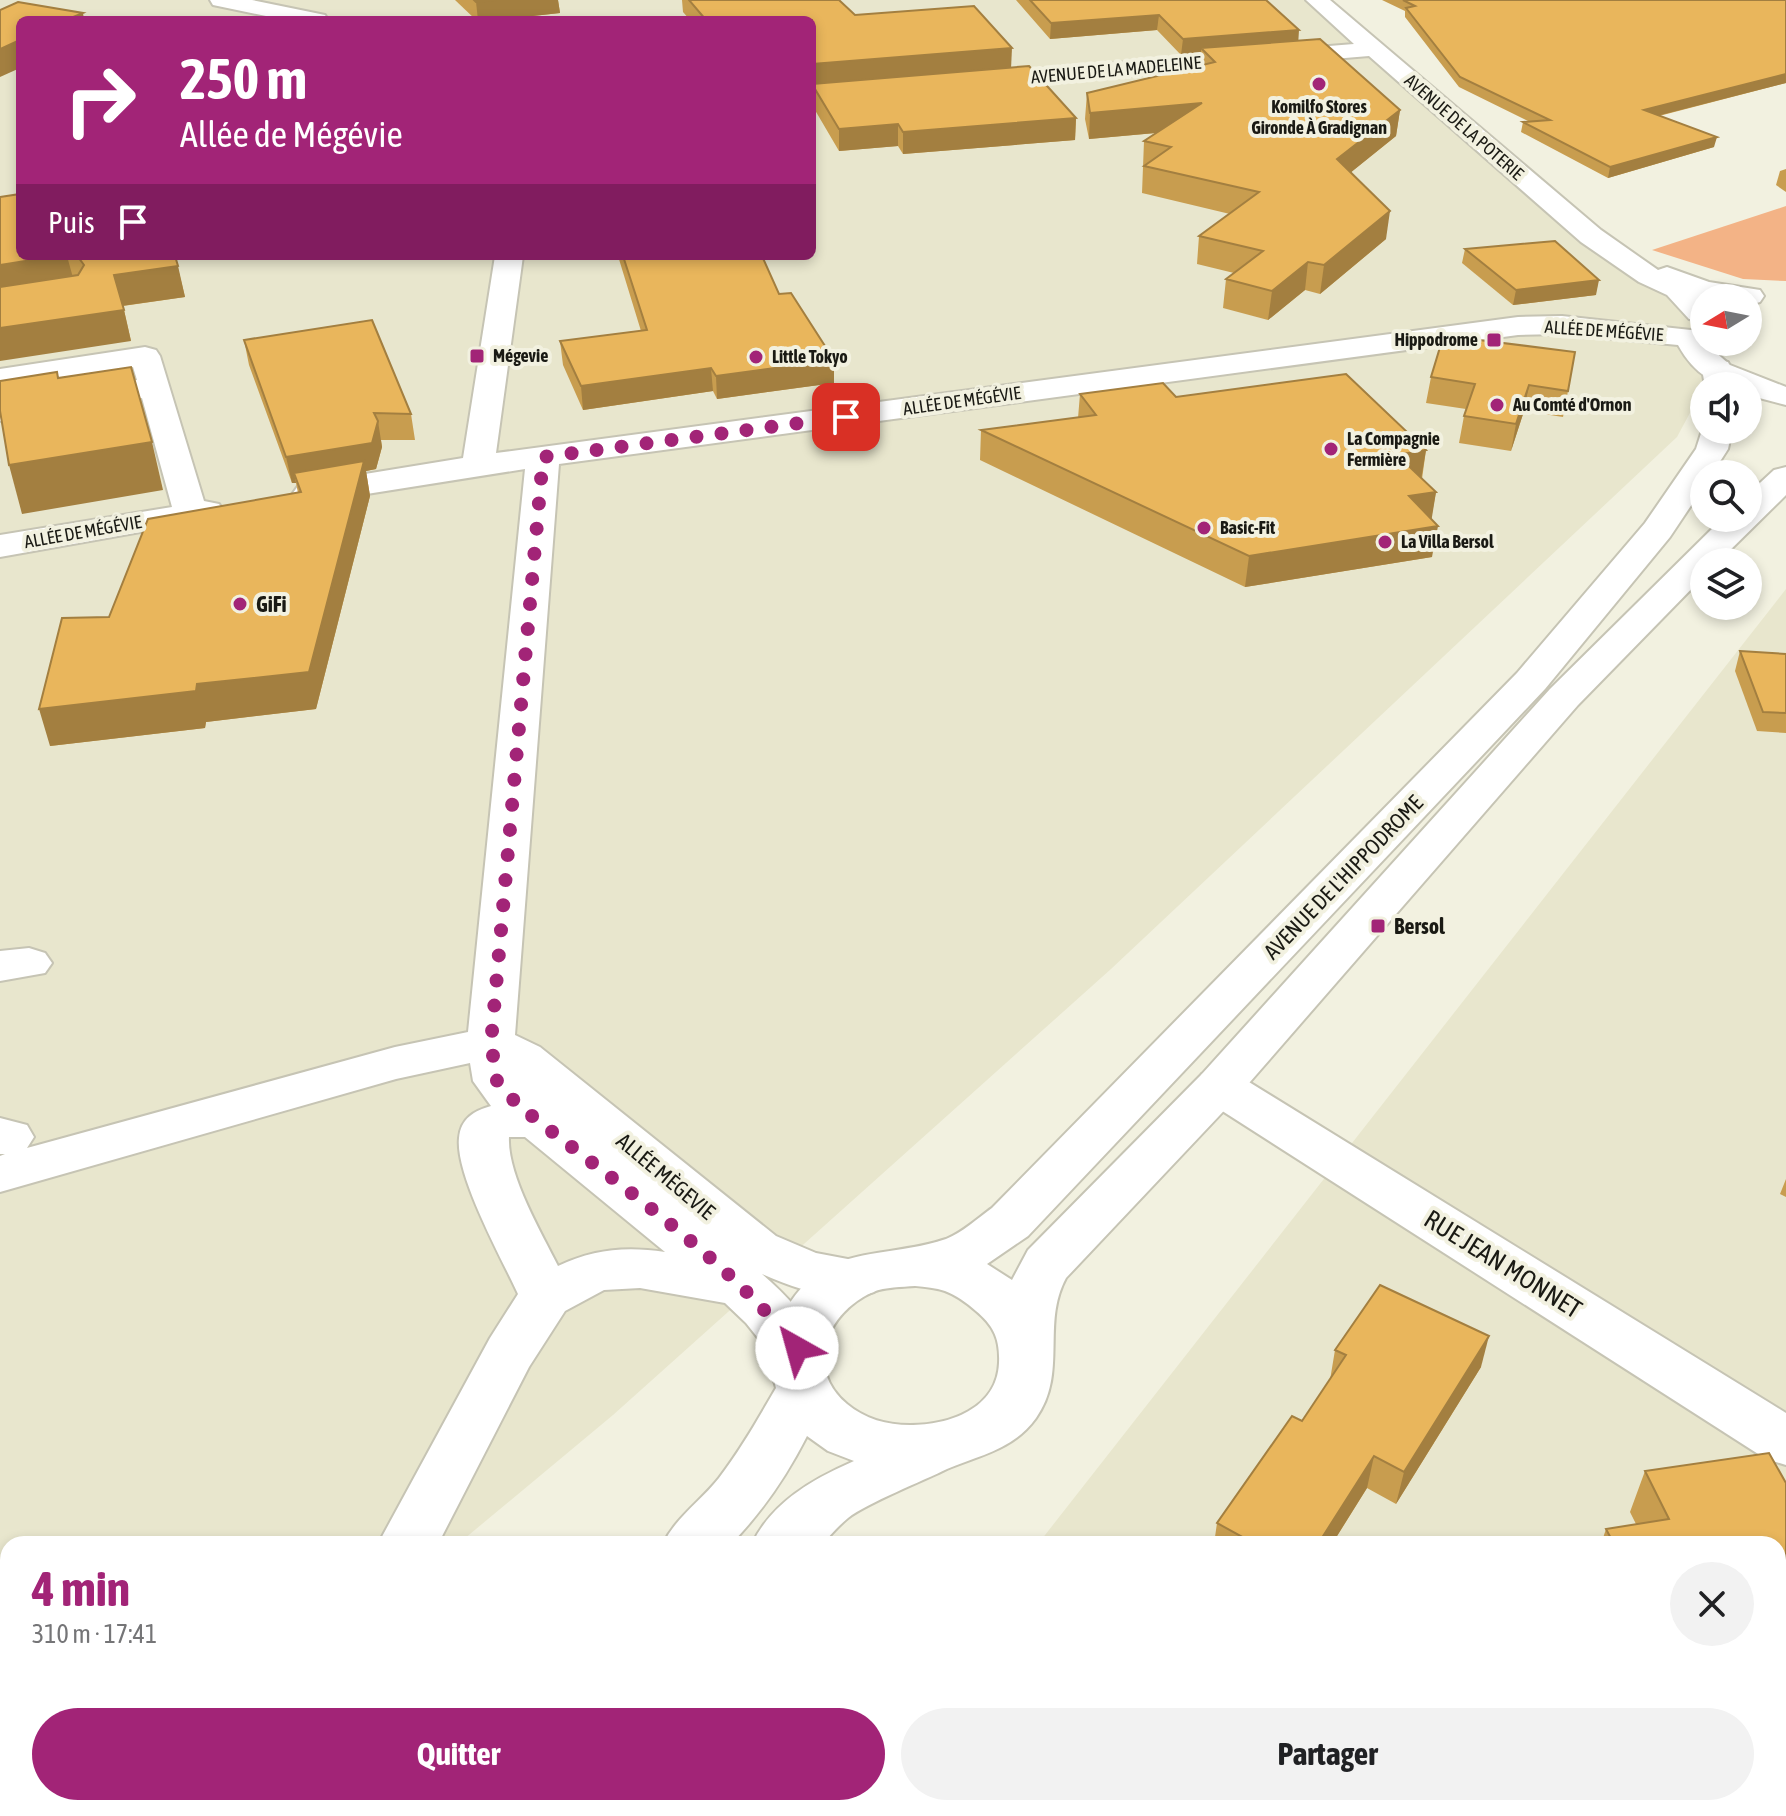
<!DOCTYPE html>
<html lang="fr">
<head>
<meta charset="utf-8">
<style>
  body { margin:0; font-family:"Asap Condensed",sans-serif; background:#f2f2f2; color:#202124; height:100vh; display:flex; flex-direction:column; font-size:30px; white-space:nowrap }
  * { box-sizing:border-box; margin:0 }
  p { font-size:26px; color:#757577 }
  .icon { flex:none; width:44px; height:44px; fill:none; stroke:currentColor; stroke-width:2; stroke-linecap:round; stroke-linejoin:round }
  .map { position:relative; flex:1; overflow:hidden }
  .details { position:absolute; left:0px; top:1536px; width:1786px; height:280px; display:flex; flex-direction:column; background:#fff; border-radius:24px 24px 0 0; box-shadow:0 4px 12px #0003 }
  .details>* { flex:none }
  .banner { position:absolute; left:16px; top:16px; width:800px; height:244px; border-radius:12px; box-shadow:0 4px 12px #0003; background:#a22477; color:#fff; overflow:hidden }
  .needle { width:52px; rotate:260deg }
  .fabs { position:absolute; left:1690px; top:284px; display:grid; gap:16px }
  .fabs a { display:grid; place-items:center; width:72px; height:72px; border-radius:50%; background:#fff; box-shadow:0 4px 12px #0003; font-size:40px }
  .pin { position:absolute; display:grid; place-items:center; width:68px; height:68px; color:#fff; margin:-34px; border-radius:16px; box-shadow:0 4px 12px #0006 }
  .me { position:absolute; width:88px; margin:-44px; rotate:322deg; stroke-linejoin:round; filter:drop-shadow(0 0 6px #0008) }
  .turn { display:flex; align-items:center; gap:28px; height:168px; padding:0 32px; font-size:36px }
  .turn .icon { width:104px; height:104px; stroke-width:2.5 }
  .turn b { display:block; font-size:56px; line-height:68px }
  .then { display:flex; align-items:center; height:76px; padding:0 32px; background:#0003; gap:16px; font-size:30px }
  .round { display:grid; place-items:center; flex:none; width:84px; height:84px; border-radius:42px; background:#f2f2f2 }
  .head { display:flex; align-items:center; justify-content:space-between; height:136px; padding:0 32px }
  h1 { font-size:48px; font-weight:700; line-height:60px; color:#a22477 }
  .primary-button { display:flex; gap:16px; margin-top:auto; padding:16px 32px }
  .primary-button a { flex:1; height:92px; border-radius:48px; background:#a22477; color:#fff; font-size:32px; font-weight:700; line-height:92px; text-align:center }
  .primary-button a+a { background:#f2f2f2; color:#202124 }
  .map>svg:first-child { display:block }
</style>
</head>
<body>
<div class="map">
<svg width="1786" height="1816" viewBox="0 0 1786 1816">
  <rect width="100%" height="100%" fill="#f2f1e0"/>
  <g fill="#e8e6cd" fill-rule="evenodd">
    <path d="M0 0H1317L1591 236 1704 298V342H1728L1677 437 1111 969 613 1415 458 1544H8V1808H141L132 1816H0ZM20 20H812V256H20Z"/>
    <polygon points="1786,589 1786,1816 861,1816 866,1808 1778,1808 1778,1544 1038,1544"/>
  </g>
  <polygon fill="#f3b386" points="1786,206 1786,281 1743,279 1652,250"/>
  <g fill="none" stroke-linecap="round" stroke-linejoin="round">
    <defs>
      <g id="minor">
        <polygon points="210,0 252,0 325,15 328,20 285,20 213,5"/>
        <polygon points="1306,0 1330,0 1601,230 1658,270 1667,267 1709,282 1760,290 1764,296 1760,302 1750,305 1748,298 1701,298 1704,301 1704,321 1689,319 1667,295 1639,282 1581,242 1369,56 980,88 972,86 968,81 972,76 980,74 1354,44"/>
        <path d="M495 256H523L496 453 1518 317 1562 316 1700 331 1704 342 1730 365 1786 387V405L1748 395V386C1713 386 1695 375 1678 345L1562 334 1518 335 559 464 515 1035 540 1047 776 1236 816 1253 874 1264 882 1278 874 1292C836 1304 797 1289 762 1274 786 1295 809 1319 824 1348L816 1363 797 1370 778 1363 746 1323 725 1303 640 1288 604 1290 565 1311 529 1367 438 1544H378L490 1338 518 1294C502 1259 455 1175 459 1138 461 1118 474 1111 491 1106L473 1081 470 1063 396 1079 0 1192V1156L5 1154H0V1118L27 1125 34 1137 27 1148 395 1047 468 1032 525 469 310 503 298 500 293 493 298 486 310 483 463 458ZM509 1137H525L665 1252C627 1246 593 1249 558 1266 541 1232 507 1174 509 1137Z"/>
        <polygon points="145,347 156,350 160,356 204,501 219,504 224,511 219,518 0,557 0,535 172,507 142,398 0,421 0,401 137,380 133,367 0,387 0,369"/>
        <polygon points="29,948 45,953 52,963 45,973 0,981 0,951"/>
        <polygon points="1219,1069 1236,1074 1786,1413 1786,1465 1766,1459 1202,1098 1195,1086 1202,1074"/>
        <polygon points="64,1808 137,1808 134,1816 61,1816"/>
        <polygon points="609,1808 675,1808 676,1816 610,1816"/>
      </g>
      <g id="major">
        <polygon points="1717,360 1728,362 1737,386 1705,386 1702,369 1706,362"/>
        <path d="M1704 424V430H1732L1728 449 1712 474H1704V486L1670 537 1545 689 1028 1236 987 1264 1012 1280 1028 1250 1202 1074 1550 689 1723 518H1748V494L1774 470 1786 467V495L1718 562H1704V576L1578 705 1236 1098 1066 1278C1041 1324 1068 1373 1036 1418 1013 1450 980 1455 947 1469 923 1481 867 1503 848 1518 838 1526 830 1536 822 1544H752C772 1502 813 1479 854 1461L828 1451 807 1436C786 1477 763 1511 731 1544H663C676 1517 701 1501 719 1478 741 1449 758 1419 776 1388 768 1362 769 1341 782 1317 820 1241 880 1261 946 1239 962 1233 978 1218 992 1208L1517 673 1645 523 1696 449ZM915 1286C925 1287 936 1288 945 1291 956 1295 967 1303 976 1311 994 1326 1000 1339 999 1363 997 1409 949 1425 910 1425 887 1425 865 1419 847 1404 804 1368 826 1313 873 1292 885 1287 902 1287 915 1286Z"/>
        <polygon points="394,1808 465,1808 462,1816 391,1816"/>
        <polygon points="501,1808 571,1808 568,1816 498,1816"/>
      </g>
    </defs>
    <use href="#minor" stroke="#c6c4b4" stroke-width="4"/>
    <use href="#major" stroke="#c6c4b4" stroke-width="4"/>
    <use href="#minor" fill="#fff" fill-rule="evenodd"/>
    <use href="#major" fill="#fff" fill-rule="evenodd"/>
  </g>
  <g fill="#c89d4f">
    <polygon points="455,0 558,0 560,13 498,20 476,20"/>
    <polygon points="682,0 839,0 855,15 1011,67 1076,118 1075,140 903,154 898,146 839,151 812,105 812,20 690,20 683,12"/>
    <polygon points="1016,0 1266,0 1298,40 1400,110 1396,136 1351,172 1386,239 1320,294 1305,290 1268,320 1223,308 1226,279 1234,273 1197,264 1199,236 1230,214 1142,193 1144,141 1156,133 1089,139 1085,119 1087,93 1200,66 1201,53 1181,55 1157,30 1050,39"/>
    <polygon points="1382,0 1786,0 1786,83 1659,116 1714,147 1608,178 1521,132 1523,122 1530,122 1459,87 1405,17 1405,11"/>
    <polygon points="1786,169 1786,192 1776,185 1780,171"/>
    <polygon points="1465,249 1596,295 1513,305 1462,263"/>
    <polygon points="20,256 175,256 185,297 123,306 131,341"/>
    <polygon points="618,256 762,256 779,294 834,360 834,383 717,399 713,391 583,410 563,365 560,341 641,331"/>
    <polygon points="244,340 411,414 415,440 381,440 382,447 376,469 366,471 370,496 316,709 206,722 205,728 50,746 109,617 298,493 296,483 292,483 249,365"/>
    <polygon points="1441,344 1568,391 1563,417 1524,411 1511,451 1459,443 1464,416 1466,409 1426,403 1431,377"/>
    <polygon points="1080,394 1176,397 1426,450 1422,479 1436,492 1431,519 1432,557 1245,587 980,460 981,430 1078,418"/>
    <polygon points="1740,651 1786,654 1786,733 1757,731 1735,671"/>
    <polygon points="1786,1179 1786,1197 1780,1194"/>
    <polygon points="1335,1350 1481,1367 1396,1504 1367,1488 1332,1544 1214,1544 1217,1523 1302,1421 1330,1380"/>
    <polygon points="1645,1471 1778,1544 1601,1544 1606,1529 1636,1524 1630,1512"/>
  </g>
  <g fill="#a37f40">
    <polygon points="496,0 558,0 560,13 498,20 478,20 476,2"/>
    <polygon points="83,13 84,20 66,20"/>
    <polygon points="1159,15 1157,30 1050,39 1051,23"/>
    <polygon points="1299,30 1298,46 1201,48 1201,53 1181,55 1183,39"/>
    <polygon points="20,40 20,68 0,77 0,49"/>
    <polygon points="1012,48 1011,69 812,85 812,64"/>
    <polygon points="1786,74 1786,83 1641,120 1644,110"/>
    <polygon points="1202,103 1199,129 1089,139 1090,113"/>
    <polygon points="1400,110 1396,136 1334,186 1337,159"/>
    <polygon points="1076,118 1075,140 903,154 903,132"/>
    <polygon points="898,124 898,146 839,151 839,129"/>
    <polygon points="1717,137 1714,147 1608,178 1610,167"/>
    <polygon points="1390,211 1386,239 1320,294 1324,265"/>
    <polygon points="57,256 67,256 75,285 0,297 0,265"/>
    <polygon points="1308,262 1305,290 1268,320 1272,291"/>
    <polygon points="178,266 185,297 121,306 114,275"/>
    <polygon points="1599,280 1596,295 1513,305 1516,290"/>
    <polygon points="124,310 131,341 0,361 0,328"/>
    <polygon points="834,360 834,383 717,399 716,376"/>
    <polygon points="711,368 713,391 583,410 581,386"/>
    <polygon points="1529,385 1524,411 1511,451 1516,424"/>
    <polygon points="378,421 382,447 376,469 366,471 370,496 316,709 206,722 205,728 50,746 39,709 197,684 361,472 294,473 296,483 292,483 286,457"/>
    <polygon points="152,442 163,490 22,514 9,465"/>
    <polygon points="1426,450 1421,480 1397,455"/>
    <polygon points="1436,492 1431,523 1409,496"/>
    <polygon points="1438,526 1432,557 1245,587 1249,556"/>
    <polygon points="1489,1336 1481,1367 1396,1504 1404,1472"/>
    <polygon points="1374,1456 1367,1488 1332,1544 1318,1544"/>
  </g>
  <g fill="#e9b65c" stroke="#a37f40" stroke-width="2">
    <polygon points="474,0 496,0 476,2"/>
    <polygon points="689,0 839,0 855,15 974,6 1012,48 812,64 812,20 706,20"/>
    <polygon points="1030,0 1266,0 1299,30 1183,39 1159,15 1051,23"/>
    <polygon points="1403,0 1786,0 1786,74 1644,110 1717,137 1610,167 1523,122 1550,120 1460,77 1406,8 1415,6"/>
    <polygon points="18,2 83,13 66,20 20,20 20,40 0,49 0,10"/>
    <polygon points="1320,39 1400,110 1337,159 1390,211 1324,265 1308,262 1272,291 1226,279 1263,251 1199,236 1259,192 1144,166 1171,147 1144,141 1202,103 1090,113 1087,93 1215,62 1201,48"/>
    <polygon points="1029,66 1076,118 903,132 898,124 839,129 812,84"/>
    <polygon points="20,194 20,256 57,256 0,265 0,197"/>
    <polygon points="1555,241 1599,280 1516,290 1465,249"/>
    <polygon points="73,256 175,256 178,266 114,275 124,310 0,328 0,287 78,275 84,265 78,257"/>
    <polygon points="623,256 762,256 779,294 791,293 834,360 716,376 711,368 581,386 560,341 647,330"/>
    <polygon points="372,320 411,414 374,413 378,421 372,443 286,457 244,340"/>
    <polygon points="1471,339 1575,352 1568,391 1529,385 1516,424 1464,416 1475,384 1431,377 1441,344 1453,346 1454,342"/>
    <polygon points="131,367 152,442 9,465 0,411 0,381 57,372 58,378"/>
    <polygon points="1346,374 1426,450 1397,455 1436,492 1409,496 1438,526 1249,556 981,430 1096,415 1080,394 1163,383 1176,397"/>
    <polygon points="364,461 309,672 197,684 196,691 39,709 62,618 109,617 148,519 301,492 294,473"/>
    <polygon points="1740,651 1786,654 1786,713 1763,712"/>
    <polygon points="1380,1285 1489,1336 1404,1472 1374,1456 1318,1544 1255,1544 1217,1523 1292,1416 1302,1421 1346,1355 1335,1350"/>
    <polygon points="1769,1453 1786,1483 1786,1642 1778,1662 1778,1544 1614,1544 1606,1529 1669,1519 1645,1471"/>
    <polygon points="1504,1808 1653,1808 1650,1816 1500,1816"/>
  </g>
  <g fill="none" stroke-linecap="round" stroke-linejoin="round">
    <path stroke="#a22477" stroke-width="14" stroke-dasharray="0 25.2" d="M797 1348C724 1255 610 1179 517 1104L497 1081 491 1043 543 457 846 417"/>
  </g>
  <g fill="#a22477" stroke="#f2f1e0" stroke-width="3">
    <circle cx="1319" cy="84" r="8"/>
    <rect x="1486" y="332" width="16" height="16" rx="4"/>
    <rect x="469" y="348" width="16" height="16" rx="4"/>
    <circle cx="756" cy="357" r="8"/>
    <circle cx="1497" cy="405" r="8"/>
    <circle cx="1331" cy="449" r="8"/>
    <circle cx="1204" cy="528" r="8"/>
    <circle cx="1385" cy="542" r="8"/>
    <circle cx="240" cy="604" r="8"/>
    <rect x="1370" y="918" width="16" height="16" rx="4"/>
  </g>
  <g text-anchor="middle" stroke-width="8" stroke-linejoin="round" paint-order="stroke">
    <g font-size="18" fill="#1a1a14" stroke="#f2f1e0">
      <text transform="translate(1116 70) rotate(-5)" y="6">AVENUE DE LA MADELEINE</text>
      <text transform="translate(1464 127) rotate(41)" y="6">AVENUE DE LA POTERIE</text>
      <text transform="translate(1604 331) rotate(4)" y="6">ALLÉE DE MÉGÉVIE</text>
      <text transform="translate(962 401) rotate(-8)" y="6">ALLÉE DE MÉGÉVIE</text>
      <text transform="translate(83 532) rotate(-10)" y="6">ALLÉE DE MÉGÉVIE</text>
    </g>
    <g font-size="18" font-weight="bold" fill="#1a1a14" stroke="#f2f1e0" text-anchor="start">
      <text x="1319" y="113" text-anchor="middle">Komilfo Stores<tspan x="1319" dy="21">Gironde À Gradignan</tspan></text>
      <text x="1478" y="346" text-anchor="end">Hippodrome</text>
      <text x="493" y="362">Mégevie</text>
      <text x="772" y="363">Little Tokyo</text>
      <text x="1513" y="411">Au Comté d'Ornon</text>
      <text x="1347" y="445">La Compagnie<tspan x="1347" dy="21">Fermière</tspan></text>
      <text x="1220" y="534">Basic-Fit</text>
      <text x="1401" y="548">La Villa Bersol</text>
    </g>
    <g font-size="22" font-weight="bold" fill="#1a1a14" stroke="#f2f1e0" text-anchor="start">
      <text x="256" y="612">GiFi</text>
      <text x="1394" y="934">Bersol</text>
    </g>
    <g font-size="22" fill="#1a1a14" stroke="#f2f1e0">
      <text transform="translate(1343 877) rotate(-46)" y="8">AVENUE DE L'HIPPODROME</text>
      <text transform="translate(666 1176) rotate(40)" y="8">ALLÉE MÈGEVIE</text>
    </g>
    <g font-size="26" fill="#1a1a14" stroke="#f2f1e0">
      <text transform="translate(1503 1264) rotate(32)" y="9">RUE JEAN MONNET</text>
    </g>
  </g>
</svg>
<div class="fabs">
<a><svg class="needle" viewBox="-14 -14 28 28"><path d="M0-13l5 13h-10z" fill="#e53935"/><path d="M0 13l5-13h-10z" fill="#757577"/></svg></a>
<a><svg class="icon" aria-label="sound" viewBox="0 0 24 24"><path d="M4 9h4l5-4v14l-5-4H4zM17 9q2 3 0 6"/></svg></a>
<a><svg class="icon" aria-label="search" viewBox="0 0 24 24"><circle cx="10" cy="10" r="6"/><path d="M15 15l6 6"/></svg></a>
<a><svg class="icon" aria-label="layers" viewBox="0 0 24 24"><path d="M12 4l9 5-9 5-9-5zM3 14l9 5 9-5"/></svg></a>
</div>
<div class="pin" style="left:846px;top:417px;background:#d93025"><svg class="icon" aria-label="arrive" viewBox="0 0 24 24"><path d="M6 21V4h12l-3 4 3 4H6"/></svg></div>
<svg class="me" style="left:797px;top:1348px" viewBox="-20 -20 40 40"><circle r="19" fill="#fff"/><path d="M0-13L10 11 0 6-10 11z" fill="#a22477"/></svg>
<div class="banner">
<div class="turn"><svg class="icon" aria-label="right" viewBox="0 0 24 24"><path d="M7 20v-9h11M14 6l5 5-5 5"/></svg><div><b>250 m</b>Allée de Mégévie</div></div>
<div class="then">Puis<svg class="icon" aria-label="arrive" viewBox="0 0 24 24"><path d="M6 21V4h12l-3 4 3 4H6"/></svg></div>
</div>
<section class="details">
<div class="head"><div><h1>4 min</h1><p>310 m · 17:41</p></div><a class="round"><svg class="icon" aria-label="close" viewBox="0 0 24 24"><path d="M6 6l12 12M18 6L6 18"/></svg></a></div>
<div class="primary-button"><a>Quitter</a><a>Partager</a></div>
</section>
</div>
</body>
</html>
